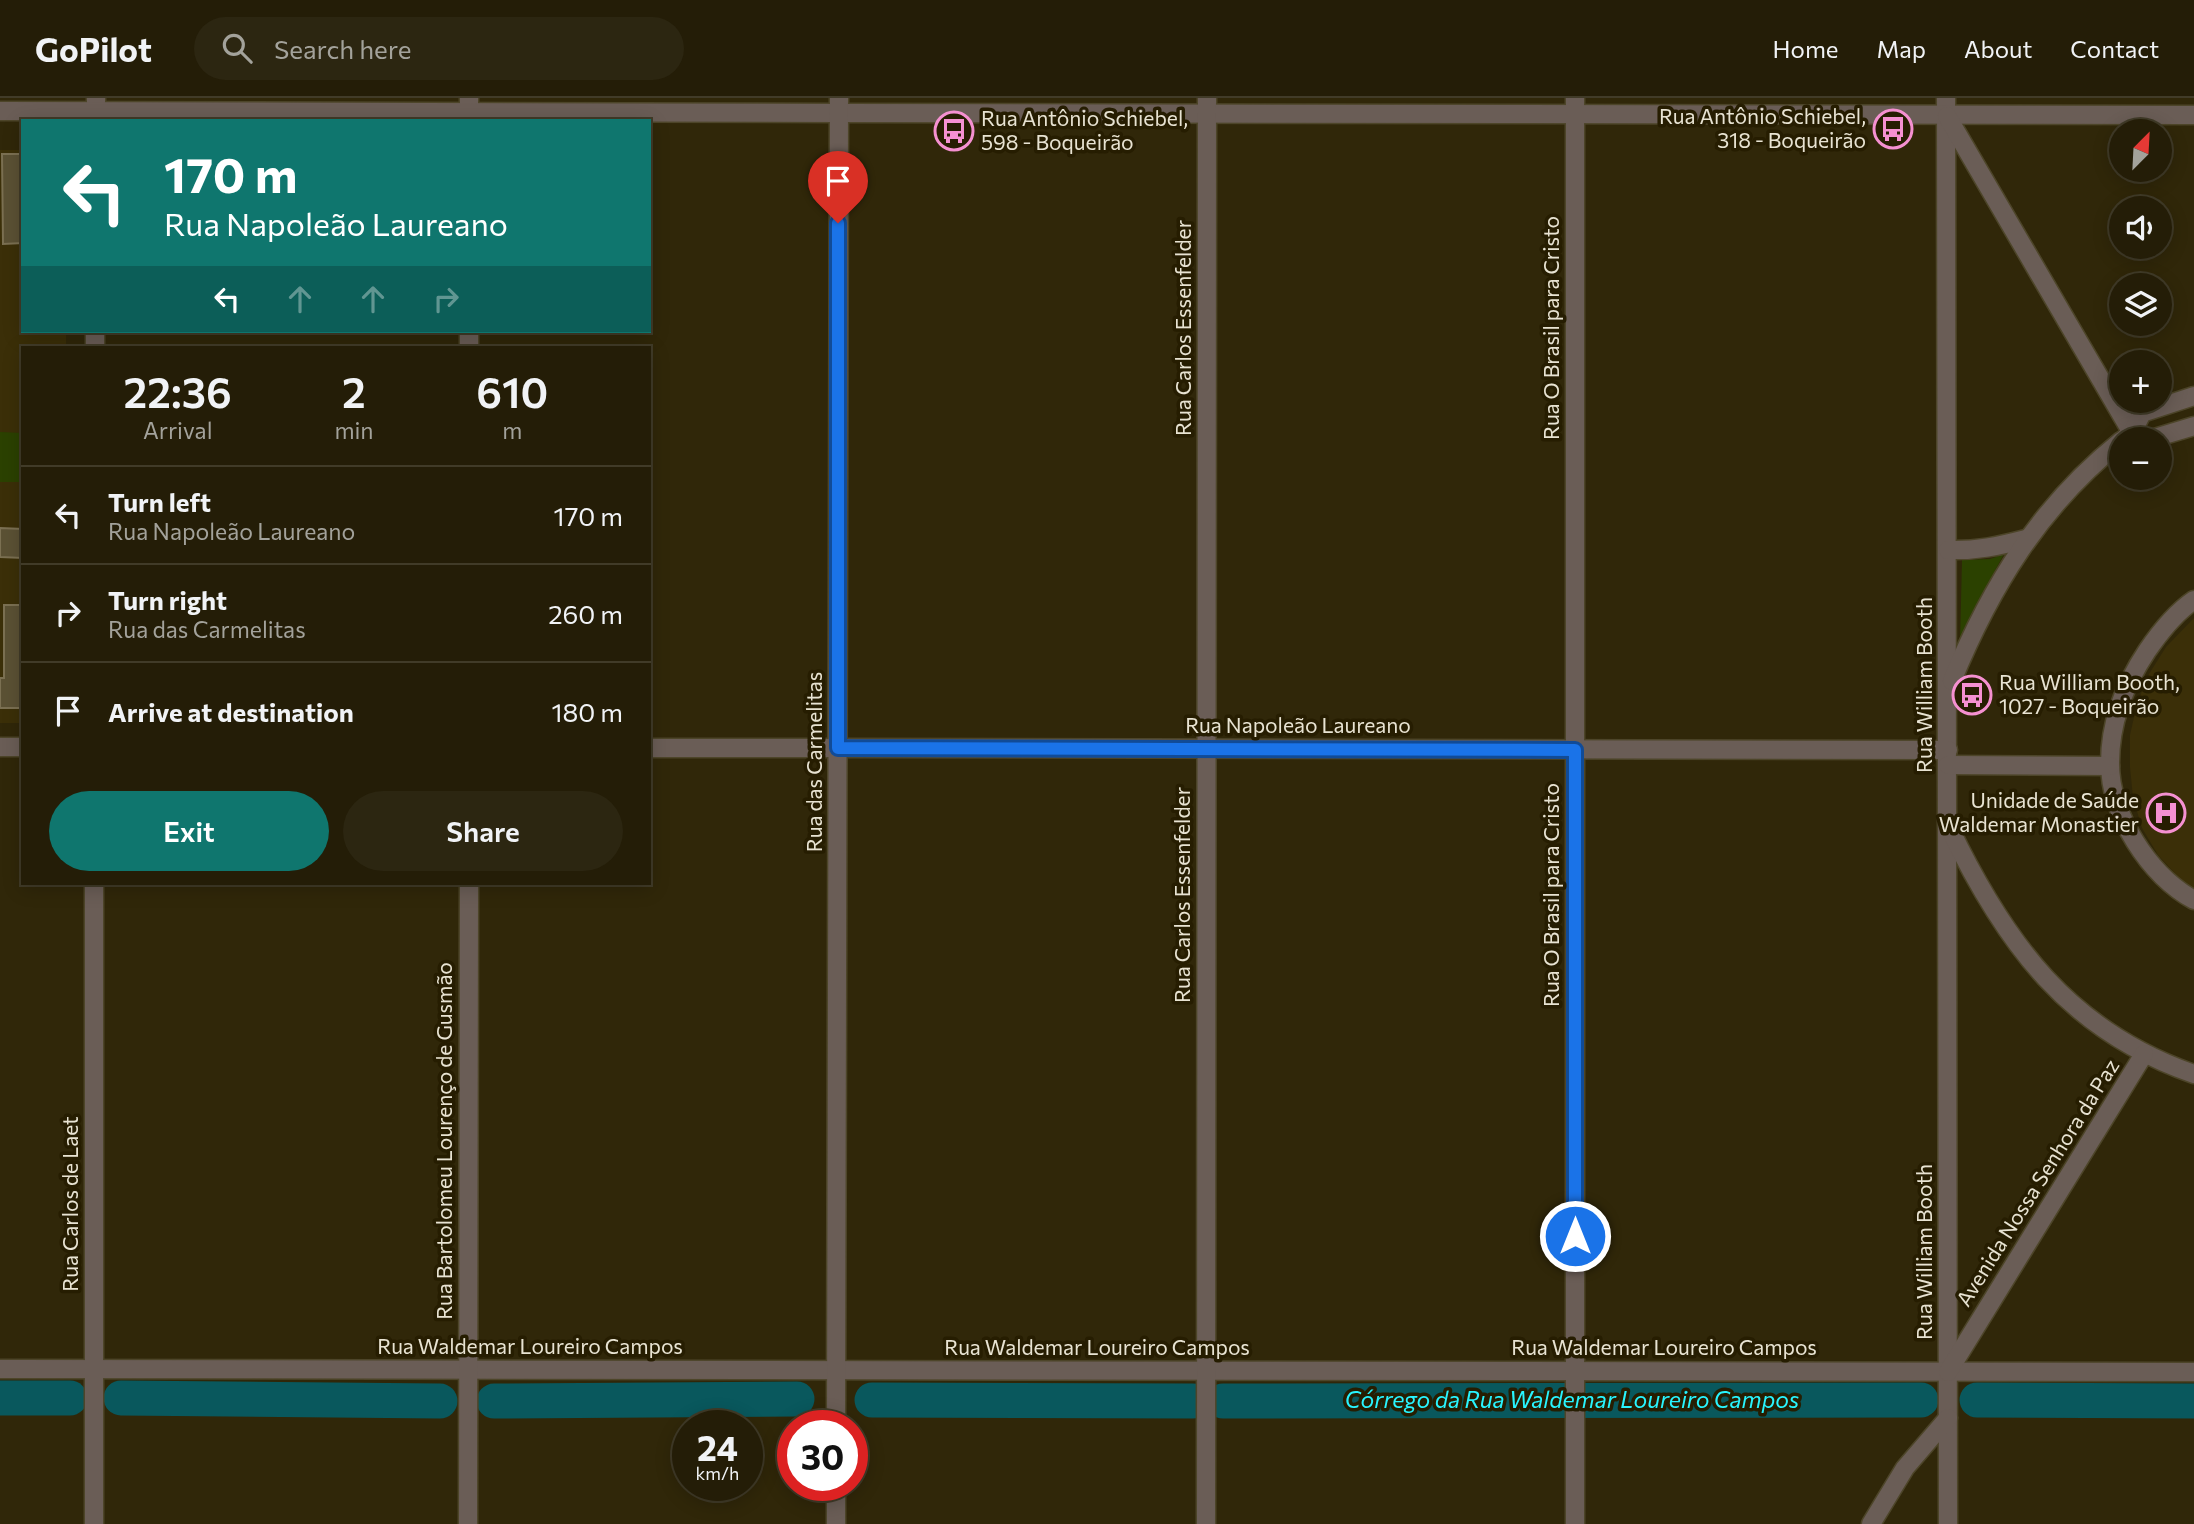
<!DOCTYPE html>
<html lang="en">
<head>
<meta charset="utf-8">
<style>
  body { margin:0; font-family:Commissioner,sans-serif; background:#2c2611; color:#f1f3f6; height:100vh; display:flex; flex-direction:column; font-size:26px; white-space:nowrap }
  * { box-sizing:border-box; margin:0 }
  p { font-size:23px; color:#a3a29b }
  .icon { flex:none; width:38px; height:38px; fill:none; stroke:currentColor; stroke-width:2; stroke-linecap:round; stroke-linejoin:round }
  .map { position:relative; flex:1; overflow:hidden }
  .panel { position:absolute; left:21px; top:248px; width:630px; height:539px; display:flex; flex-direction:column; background:#241d07; border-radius:0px; box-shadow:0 4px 18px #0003,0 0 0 2px #413b28 }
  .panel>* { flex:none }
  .top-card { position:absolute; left:21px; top:21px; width:630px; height:214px; border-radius:0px; box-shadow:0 4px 18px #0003,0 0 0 2px #413b28; background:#0f766e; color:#fff; overflow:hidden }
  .needle { width:46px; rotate:24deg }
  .buttons { position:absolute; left:2109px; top:21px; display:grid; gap:14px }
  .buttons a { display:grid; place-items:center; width:63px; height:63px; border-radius:50%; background:#241d07; box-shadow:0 4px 18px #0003,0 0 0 2px #413b28; font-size:35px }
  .speed { position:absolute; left:672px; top:1312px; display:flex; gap:14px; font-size:35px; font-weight:700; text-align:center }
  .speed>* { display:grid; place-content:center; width:91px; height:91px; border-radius:50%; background:#241d07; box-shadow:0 4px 18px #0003,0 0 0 2px #413b28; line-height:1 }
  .speed small { font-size:18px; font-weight:400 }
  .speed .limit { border:10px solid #d22; background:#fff; color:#111 }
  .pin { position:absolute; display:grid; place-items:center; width:60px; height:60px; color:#fff; margin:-72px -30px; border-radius:50% 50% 50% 0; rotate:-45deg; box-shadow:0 0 7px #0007 }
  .pin .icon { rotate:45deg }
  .me { position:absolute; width:77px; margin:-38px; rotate:0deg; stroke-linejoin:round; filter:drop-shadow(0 0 5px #0008) }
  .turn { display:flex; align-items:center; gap:24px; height:147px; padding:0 28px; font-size:32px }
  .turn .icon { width:91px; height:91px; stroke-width:2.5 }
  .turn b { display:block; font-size:49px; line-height:60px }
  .lanes { display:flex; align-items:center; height:66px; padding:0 28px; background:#0003; justify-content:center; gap:35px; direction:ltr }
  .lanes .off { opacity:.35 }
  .eta { display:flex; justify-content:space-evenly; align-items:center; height:119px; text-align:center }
  .eta b { font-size:42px; font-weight:600; line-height:49px }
  .button { display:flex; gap:14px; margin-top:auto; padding:14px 28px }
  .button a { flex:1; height:80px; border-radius:42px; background:#0f766e; color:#fff; font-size:28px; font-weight:600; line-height:80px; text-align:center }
  .button a+a { background:#2c2611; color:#f1f3f6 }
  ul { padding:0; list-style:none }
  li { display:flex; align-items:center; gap:21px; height:98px; padding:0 28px; border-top:2px solid #413b28 }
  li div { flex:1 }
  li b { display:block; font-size:26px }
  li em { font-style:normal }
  header { display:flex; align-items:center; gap:42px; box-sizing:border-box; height:98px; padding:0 35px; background:#241d07; border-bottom:2px solid #413b28 }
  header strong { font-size:33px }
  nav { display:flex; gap:38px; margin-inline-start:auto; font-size:24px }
  .search { width:490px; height:63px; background:#2c2611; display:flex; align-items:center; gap:18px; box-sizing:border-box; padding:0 24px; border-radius:38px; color:#a3a29b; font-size:26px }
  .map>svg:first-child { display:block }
</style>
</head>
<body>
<header>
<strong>GoPilot</strong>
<div class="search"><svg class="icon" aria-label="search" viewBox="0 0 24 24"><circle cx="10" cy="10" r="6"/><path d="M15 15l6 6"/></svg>Search here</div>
<nav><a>Home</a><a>Map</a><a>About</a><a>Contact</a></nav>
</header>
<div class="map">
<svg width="2194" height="1426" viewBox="0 0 2194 1426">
  <rect width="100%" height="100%" fill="#302709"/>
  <g fill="#3b2f08">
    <polygon points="0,52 23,52 23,233 66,233 66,250 23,250 23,625 0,625"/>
    <polygon points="2194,520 2194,791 2179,780 2158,757 2142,730 2133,700 2130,669 2130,637 2137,606 2149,576 2166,549"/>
  </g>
  <g fill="#2b4100">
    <polygon points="0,334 23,335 23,384 0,384"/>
    <polygon points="2004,456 1974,511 1960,544 1962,462 1990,461"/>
  </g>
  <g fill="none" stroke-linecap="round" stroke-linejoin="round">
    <g stroke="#09585d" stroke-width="35">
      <polyline points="0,1300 70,1300"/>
      <polyline points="121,1300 440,1303"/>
      <polyline points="872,1302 1193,1303"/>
      <polyline points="1977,1302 2194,1303"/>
      <polyline points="494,1303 797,1301"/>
      <polyline points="1223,1303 1921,1302"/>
    </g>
  </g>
  <g fill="#5b5134" stroke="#7b7052" stroke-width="2">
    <polygon points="2,56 23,56 23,145 3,146"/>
    <polygon points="0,430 23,431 23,460 0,459"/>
    <polygon points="4,507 23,507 23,610 0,610 0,580 4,580"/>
  </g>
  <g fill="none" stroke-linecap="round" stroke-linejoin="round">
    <defs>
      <g id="minor">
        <polyline points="1946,0 1948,1426"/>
        <polyline points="839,15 2194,17"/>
        <polyline points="1947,18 2132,335"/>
        <polyline points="96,23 96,0"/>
        <polyline points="469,23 469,0"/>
        <polyline points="95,250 95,233"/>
        <polyline points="469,250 469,233"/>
        <polyline points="2126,339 2132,335 2142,315 2194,298"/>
        <polyline points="2151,341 2194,328"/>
        <path d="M1948 452C1976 453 1999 448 2026 441"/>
        <path d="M2194 502C2175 515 2160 534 2147 553 2125 586 2110 625 2110 665 2110 717 2149 777 2194 802"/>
        <path d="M1952 583C1991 488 2040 408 2121 343"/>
        <polyline points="838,650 1948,652"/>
        <polyline points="1948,667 2110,668"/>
        <path d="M1950 731C2005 845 2069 933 2194 976"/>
        <polyline points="0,1271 2194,1274"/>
        <polyline points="1948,1274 2144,956"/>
        <polyline points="94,1426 94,786"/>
        <polyline points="468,1426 469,786"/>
        <polyline points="1206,1426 1207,0"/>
        <polyline points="1575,1426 1575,0"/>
        <polyline points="1871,1426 1905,1370 1948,1320"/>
      </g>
      <g id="tertiary">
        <polyline points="0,13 839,15"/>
        <polyline points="0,649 23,649"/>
        <polyline points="649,650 838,650"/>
        <polyline points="836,1328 839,0"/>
        <polyline points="836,1426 836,1388"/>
      </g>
    </defs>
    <use href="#minor" stroke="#4d4529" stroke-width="21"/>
    <use href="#tertiary" stroke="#4d4529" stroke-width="21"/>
    <use href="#minor" stroke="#6a5d56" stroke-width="18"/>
    <use href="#tertiary" stroke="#6a5d56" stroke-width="18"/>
  </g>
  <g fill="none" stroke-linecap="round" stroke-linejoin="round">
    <defs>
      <polyline id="route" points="838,125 838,650 1575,652 1575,1138"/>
    </defs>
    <use href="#route" stroke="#114b97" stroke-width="18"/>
    <use href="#route" stroke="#1a73e8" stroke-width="12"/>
  </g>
  <defs>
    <symbol id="bus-ring" viewBox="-11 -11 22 22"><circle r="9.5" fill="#261d01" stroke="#f590d1" stroke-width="1.5"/><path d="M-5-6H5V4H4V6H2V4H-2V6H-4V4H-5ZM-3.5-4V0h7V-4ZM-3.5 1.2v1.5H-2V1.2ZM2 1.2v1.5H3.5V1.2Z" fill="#f590d1"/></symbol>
    <symbol id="hospital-ring" viewBox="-11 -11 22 22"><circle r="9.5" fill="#261d01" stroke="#f590d1" stroke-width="1.5"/><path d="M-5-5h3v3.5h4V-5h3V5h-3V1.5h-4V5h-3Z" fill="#f590d1"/></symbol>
  </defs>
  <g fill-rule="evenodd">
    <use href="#bus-ring" x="1871" y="9" width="44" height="44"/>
    <use href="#bus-ring" x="932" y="11" width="44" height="44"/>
    <use href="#bus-ring" x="1950" y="575" width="44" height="44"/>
    <use href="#hospital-ring" x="2144" y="693" width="44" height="44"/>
  </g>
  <g text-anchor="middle" stroke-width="7" stroke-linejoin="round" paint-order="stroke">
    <g font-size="21" fill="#e8e3d2" stroke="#261d01" text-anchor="end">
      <text x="1866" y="26">Rua Antônio Schiebel,<tspan x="1866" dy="24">318 - Boqueirão</tspan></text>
      <text x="981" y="28" text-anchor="start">Rua Antônio Schiebel,<tspan x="981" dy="24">598 - Boqueirão</tspan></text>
      <text x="1999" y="592" text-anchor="start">Rua William Booth,<tspan x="1999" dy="24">1027 - Boqueirão</tspan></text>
      <text x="2139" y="710">Unidade de Saúde<tspan x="2139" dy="24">Waldemar Monastier</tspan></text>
    </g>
    <g font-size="21" fill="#e8e3d2" stroke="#261d01">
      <text transform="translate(1184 230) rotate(-90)" y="7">Rua Carlos Essenfelder</text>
      <text transform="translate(1552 230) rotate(-90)" y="7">Rua O Brasil para Cristo</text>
      <text transform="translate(1925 587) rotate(-90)" y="7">Rua William Booth</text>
      <text x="1298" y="635">Rua Napoleão Laureano</text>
      <text transform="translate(815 664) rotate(-90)" y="7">Rua das Carmelitas</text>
      <text transform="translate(1183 797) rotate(-90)" y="7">Rua Carlos Essenfelder</text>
      <text transform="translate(1552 797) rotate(-90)" y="7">Rua O Brasil para Cristo</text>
      <text transform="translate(445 1043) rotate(-90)" y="7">Rua Bartolomeu Lourenço de Gusmão</text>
      <text transform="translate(2038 1085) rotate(-58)" y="7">Avenida Nossa Senhora da Paz</text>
      <text transform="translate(71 1106) rotate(-90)" y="7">Rua Carlos de Laet</text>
      <text transform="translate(1925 1154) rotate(-90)" y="7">Rua William Booth</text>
      <text x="530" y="1256">Rua Waldemar Loureiro Campos</text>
      <text x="1097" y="1257">Rua Waldemar Loureiro Campos</text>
      <text x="1664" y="1257">Rua Waldemar Loureiro Campos</text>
    </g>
    <g font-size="23" font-style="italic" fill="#28f4fe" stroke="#261d01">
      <text x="1572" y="1310">Córrego da Rua Waldemar Loureiro Campos</text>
    </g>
  </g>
</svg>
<div class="buttons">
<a><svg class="needle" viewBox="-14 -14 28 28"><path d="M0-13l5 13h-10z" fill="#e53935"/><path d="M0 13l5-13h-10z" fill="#a3a29b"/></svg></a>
<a><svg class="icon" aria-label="sound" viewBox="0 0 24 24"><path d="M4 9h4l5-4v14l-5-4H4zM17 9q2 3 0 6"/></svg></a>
<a><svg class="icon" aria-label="layers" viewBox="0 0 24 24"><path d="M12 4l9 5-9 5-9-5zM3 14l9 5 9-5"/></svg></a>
<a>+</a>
<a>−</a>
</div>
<div class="speed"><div>24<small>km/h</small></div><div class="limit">30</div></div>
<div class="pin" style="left:838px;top:125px;background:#d93025"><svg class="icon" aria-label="arrive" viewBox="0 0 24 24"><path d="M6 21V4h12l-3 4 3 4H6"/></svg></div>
<svg class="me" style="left:1575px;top:1138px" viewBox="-20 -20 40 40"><circle r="17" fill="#1a73e8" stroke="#fff" stroke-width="3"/><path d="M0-11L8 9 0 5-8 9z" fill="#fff"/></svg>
<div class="top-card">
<div class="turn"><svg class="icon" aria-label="left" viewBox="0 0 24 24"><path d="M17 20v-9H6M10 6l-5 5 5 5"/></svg><div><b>170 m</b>Rua Napoleão Laureano</div></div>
<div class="lanes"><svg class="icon" aria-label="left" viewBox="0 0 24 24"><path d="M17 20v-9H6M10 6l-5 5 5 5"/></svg><svg class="icon off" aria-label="ahead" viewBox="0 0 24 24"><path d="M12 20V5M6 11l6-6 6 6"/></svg><svg class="icon off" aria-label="ahead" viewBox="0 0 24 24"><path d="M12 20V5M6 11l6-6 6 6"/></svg><svg class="icon off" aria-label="right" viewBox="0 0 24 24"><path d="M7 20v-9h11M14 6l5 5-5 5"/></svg></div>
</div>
<section class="panel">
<div class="eta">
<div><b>22:36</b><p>Arrival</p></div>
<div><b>2</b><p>min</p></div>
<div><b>610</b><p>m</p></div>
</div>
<ul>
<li><svg class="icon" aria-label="left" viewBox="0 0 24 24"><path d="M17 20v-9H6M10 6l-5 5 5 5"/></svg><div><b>Turn left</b><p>Rua Napoleão Laureano</p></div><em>170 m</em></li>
<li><svg class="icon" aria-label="right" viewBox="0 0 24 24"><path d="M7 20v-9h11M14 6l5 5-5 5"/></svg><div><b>Turn right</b><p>Rua das Carmelitas</p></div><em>260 m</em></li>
<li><svg class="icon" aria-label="arrive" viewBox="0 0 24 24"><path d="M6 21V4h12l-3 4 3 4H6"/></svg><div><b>Arrive at destination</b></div><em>180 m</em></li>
</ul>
<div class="button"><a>Exit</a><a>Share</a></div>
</section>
</div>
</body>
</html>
